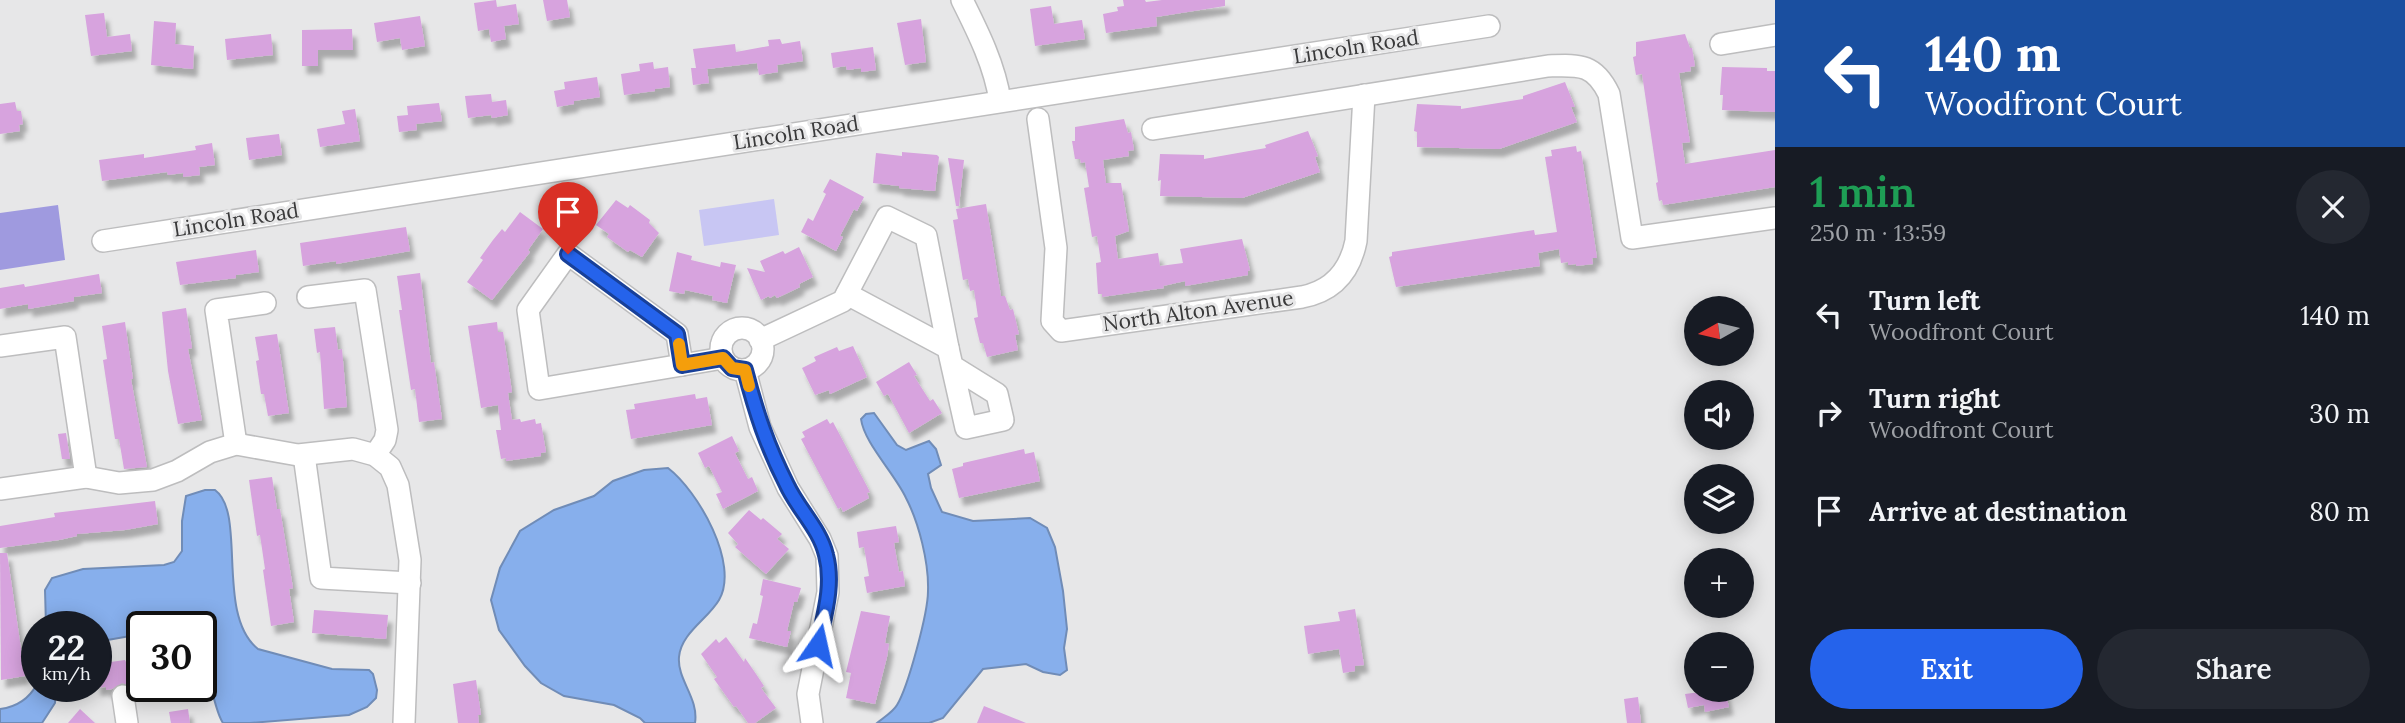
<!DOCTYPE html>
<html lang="en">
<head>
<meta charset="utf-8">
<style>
  body { margin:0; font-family:Lora,serif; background:#242831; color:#f1f3f6; height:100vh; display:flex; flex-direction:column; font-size:26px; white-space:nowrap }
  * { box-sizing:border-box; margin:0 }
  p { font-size:23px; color:#9ea1a6 }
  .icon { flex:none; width:38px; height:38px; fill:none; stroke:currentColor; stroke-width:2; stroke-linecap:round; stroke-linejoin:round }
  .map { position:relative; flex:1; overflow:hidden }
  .panel { display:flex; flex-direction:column; background:#171b24; width:630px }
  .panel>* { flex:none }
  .hud { background:#1a4fa0; color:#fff; overflow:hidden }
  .needle { width:46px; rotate:262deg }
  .buttons { position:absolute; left:1684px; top:296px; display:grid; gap:14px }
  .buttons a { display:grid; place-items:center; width:70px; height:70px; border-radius:50%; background:#171b24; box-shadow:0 4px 18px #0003; font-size:35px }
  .speed { position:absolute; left:21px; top:611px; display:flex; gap:14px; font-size:35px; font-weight:700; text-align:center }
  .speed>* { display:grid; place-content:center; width:91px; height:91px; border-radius:50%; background:#171b24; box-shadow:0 4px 18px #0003; line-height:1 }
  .speed small { font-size:18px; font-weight:400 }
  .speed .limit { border:4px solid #111; border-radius:10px; background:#fff; color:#111 }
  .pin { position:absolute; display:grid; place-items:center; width:60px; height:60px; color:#fff; margin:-72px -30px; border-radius:50% 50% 50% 0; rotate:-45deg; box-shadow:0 0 7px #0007 }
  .pin .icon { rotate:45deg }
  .me { position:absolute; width:77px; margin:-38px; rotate:11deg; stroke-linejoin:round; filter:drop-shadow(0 0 5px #0008) }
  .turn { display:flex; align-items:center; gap:24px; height:147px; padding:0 35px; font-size:32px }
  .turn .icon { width:91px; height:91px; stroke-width:2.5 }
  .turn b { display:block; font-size:49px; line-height:60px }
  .round { display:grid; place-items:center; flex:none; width:74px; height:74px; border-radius:37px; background:#242831 }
  .overview { display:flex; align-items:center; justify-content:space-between; height:119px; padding:0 35px }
  h1 { font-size:42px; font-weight:600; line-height:52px; color:#1e9e55 }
  .cta { display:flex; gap:14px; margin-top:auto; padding:14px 35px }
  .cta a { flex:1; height:80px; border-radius:42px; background:#2563eb; color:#fff; font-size:28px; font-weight:600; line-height:80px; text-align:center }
  .cta a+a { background:#242831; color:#f1f3f6 }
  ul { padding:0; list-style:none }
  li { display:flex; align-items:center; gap:21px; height:98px; padding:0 35px }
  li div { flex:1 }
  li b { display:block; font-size:26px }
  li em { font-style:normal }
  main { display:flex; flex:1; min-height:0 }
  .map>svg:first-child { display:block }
</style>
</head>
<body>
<main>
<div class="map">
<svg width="1775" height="723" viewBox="0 0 1775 723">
  <defs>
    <filter id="shadow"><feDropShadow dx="4.5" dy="8" stdDeviation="2" flood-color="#0004"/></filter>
  </defs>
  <rect width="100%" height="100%" fill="#e7e7e8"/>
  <polygon fill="#c8c6f3" points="774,199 779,235 704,246 699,210"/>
  <polygon fill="#9f9adf" points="58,205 65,260 0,270 0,213"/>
  <g fill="#87afec" stroke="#708cb7" stroke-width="2">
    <path d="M874 413 897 445 906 450 929 441 936 449 941 465 928 474 931 488 942 512 973 521 1030 518 1047 528 1055 547 1063 591 1067 629 1064 648 1067 670 1060 675 1043 672 1026 664 983 669 943 718 929 723H877C883 718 893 712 897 705 908 687 928 613 928 591 929 563 919 523 906 498 895 474 864 443 861 419L866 414Z"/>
    <path d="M668 468C698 491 740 564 719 600 708 619 681 633 679 657 677 680 699 698 695 723H645L640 718 614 705 564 696 541 683 525 666 499 630 491 600 500 568 520 531 554 510 594 496 613 481 644 470Z"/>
    <path d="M205 490H215C247 513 215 615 258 649L332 669 369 670 373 674 377 690 376 698 367 707 349 715 250 723H223C214 710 201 643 201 626L182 625 142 626V634L96 642V626H46L45 590 52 578 83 569 164 565 174 562 182 551V521L186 496Z"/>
    <path d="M37 684 56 686 55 703 42 723H0V709C16 707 29 699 37 684Z"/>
  </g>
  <g fill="#d7a3de" filter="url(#shadow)">
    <polygon points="496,0 497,7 516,4 519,24 504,26 506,39 491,42 489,29 478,31 474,3"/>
    <polygon points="543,0 567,0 570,17 547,21"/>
    <polygon points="1123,0 1145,0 1146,2 1162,0 1225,0 1225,6 1156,17 1157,26 1106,33 1103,14 1118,11 1117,7 1124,6"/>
    <polygon points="1051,6 1054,24 1082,20 1085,39 1035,46 1030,9"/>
    <polygon points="104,13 107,37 130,34 132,51 91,56 85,15"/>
    <polygon points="420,16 425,46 402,50 400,38 377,42 374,23"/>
    <polygon points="921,19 926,62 905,65 897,23"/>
    <polygon points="154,21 176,23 175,44 194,46 193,69 151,65"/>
    <polygon points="352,29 353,50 318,50 318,66 302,66 302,30"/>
    <polygon points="271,34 273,55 227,60 225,39"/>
    <polygon points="1685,34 1690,48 1692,48 1695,66 1690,67 1691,71 1679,73 1690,142 1682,143 1685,164 1775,150 1775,187 1663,205 1662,200 1659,201 1656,183 1658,182 1642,74 1636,75 1633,57 1636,56 1636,42"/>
    <polygon points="780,39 782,44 800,41 803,61 777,65 778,72 759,75 757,63 707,69 709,83 693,85 691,68 696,68 693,49 735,44 736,52 769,46 768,40"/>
    <polygon points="873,47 876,70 861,72 861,68 847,70 846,66 833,68 831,53"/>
    <polygon points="653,62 654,69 668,67 670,87 655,89 655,91 624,95 621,74 640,71 639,64"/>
    <polygon points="1722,67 1767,68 1767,71 1775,71 1775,112 1722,110 1723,95 1720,95"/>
    <polygon points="597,77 600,97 574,101 574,104 557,107 554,91 565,89 564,82"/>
    <polygon points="1565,82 1575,107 1571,107 1577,122 1499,149 1417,147 1417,132 1414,131 1417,104 1461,106 1461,109 1523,99 1523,96"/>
    <polygon points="491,94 492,102 506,100 508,115 492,118 491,115 468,118 465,96"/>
    <polygon points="15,102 17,111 21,111 23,124 19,125 20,131 0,134 0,104"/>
    <polygon points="439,103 442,121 416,124 417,130 399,132 397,116 408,115 407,106"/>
    <polygon points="355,109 360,141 320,147 317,129 345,124 342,111"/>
    <polygon points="1124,119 1128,133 1131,132 1134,150 1128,151 1129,156 1103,160 1106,183 1121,183 1129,231 1115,236 1118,259 1158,253 1160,266 1183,263 1180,249 1242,239 1250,270 1248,271 1248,275 1185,286 1185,281 1163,286 1164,288 1102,297 1102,294 1098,294 1096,263 1101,262 1097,236 1092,237 1084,188 1089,187 1085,162 1081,163 1080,159 1075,159 1072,141 1075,141 1075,127"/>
    <polygon points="1308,131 1318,156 1315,157 1320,172 1242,198 1160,196 1161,180 1158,181 1160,154 1204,155 1204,159 1266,148 1265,145"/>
    <polygon points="279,134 282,155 249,160 246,138"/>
    <polygon points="212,143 215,165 199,167 200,175 183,177 183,173 168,175 167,172 102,181 99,160 144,154 144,158 196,150 195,146"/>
    <polygon points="1576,146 1577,152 1581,151 1590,210 1597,258 1592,258 1593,264 1576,266 1576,264 1568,265 1568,262 1561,263 1559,249 1538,253 1540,266 1396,287 1389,257 1392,256 1392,252 1534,230 1535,235 1557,232 1545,157 1552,156 1551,150"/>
    <polygon points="902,152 937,155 939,157 935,191 899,188 899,186 873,183 876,153 902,156"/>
    <polygon points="948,158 964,160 959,206 956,206"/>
    <polygon points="830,179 864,197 857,211 854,209 840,236 843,237 836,251 801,232 808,218 813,221 826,194 823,192"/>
    <polygon points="616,200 628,208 630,205 650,220 649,223 659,233 642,257 630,250 628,252 607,237 609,234 596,225"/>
    <polygon points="986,204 1001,296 1005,296 1010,310 1013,309 1019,334 1015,335 1018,350 987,357 983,343 980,343 974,318 978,317 974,290 970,291 968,279 963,280 953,220 958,219 956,209"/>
    <polygon points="520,212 543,229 528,250 530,252 492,300 467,282 483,260 480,258 493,240 502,229 505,232"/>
    <polygon points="406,227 410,251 336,264 336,261 303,266 300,243"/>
    <polygon points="799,247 813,277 799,284 800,287 777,298 775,295 770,298 769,296 761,300 747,268 765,272 760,261 783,251 785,254"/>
    <polygon points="256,250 259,272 236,275 236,278 180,285 176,262"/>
    <polygon points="677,252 692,256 691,260 720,267 721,262 736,265 727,303 712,300 713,296 685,290 684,294 669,291"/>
    <polygon points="420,273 431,363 434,362 442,419 419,422 415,389 411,390 399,310 402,310 397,276"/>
    <polygon points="99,274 102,293 74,297 74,301 28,309 28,304 0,309 0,288 24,284 25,287"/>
    <polygon points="186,308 192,348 188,349 202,420 178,424 168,371 162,312"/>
    <polygon points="125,322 133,379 131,379 147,467 124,469 119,439 115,439 103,360 107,359 102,326"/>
    <polygon points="497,322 498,332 503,332 507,358 512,392 508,393 512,420 520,419 521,422 535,419 536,424 541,423 546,452 541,453 541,456 506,461 506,458 501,459 496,430 501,430 498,405 481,408 468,326"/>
    <polygon points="335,327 338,350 342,349 347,407 324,409 320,352 317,353 314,329"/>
    <polygon points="277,334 289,413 268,416 264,394 261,394 256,361 259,360 255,337"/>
    <polygon points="853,346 867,377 830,394 829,390 815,395 802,368 816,361 814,357 837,347 839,351"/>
    <polygon points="909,362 917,375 914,376 930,401 933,399 942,413 909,433 888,394 884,396 876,382"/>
    <polygon points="695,394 696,399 707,397 712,425 631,439 626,410 635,409 634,404"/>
    <polygon points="827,419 830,424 833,422 870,492 867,493 869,498 843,512 841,507 838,509 801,439 805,437 802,432"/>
    <polygon points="66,433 70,459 62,459 58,434"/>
    <polygon points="732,436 739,451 735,453 748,479 752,477 758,491 723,509 716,494 722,492 709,466 705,468 698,453"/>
    <polygon points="1024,449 1025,454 1034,452 1040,481 959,498 952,469 963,466 963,463"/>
    <polygon points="272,477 277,509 280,509 293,588 289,589 294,622 271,626 263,570 265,569 260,535 257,536 249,480"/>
    <polygon points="155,501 158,524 125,530 77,534 77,536 59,540 0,548 0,526 55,517 54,513"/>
    <polygon points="749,510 761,520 763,518 782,534 777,539 789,549 766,574 735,547 738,544 728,533"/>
    <polygon points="896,526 899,542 894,543 899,572 903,571 905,586 867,593 864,577 869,576 864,547 859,548 857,532"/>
    <polygon points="0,553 7,553 25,676 1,680"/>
    <polygon points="763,579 801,588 797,602 794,602 787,631 791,631 787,647 749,638 753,623 757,624 763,596 760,595"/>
    <polygon points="1355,609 1364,665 1355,666 1355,671 1343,673 1339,649 1308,654 1304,626 1340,621 1338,612"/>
    <polygon points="314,610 388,615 386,639 312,633"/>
    <polygon points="861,611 890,616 885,643 889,644 887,657 875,704 846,698 851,673 846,672"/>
    <polygon points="726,637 744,662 745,658 756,674 764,686 761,688 776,708 755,723 748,723 736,706 734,707 714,679 717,677 701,654 716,639 719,643"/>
    <polygon points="125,660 126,662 142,660 142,685 132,686 122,683 112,689 106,690 106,687 96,688 96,664"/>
    <polygon points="476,680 481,715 478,715 479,723 458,723 453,684"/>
    <polygon points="1716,690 1725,690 1729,707 1705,712 1704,705 1688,708 1685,694"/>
    <polygon points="1638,697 1641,723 1627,723 1624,699"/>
    <polygon points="984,706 1026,723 977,723"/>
    <polygon points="80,709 95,723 68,723"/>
    <polygon points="188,709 190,723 171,723 169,712"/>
  </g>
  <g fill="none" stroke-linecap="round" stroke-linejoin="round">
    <defs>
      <g id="minor">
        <path d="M962 0C978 32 995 66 1000 101"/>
        <polyline points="1721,44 1775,35"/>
        <path d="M1038 119 1056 248 1052 321 1061 331 1302 297C1333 291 1350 271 1356 241L1364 95"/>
        <path d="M1153 129 1548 66C1579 65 1594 63 1609 94L1632 238 1775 218"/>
        <polyline points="103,241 1489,26"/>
        <polygon points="568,254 677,334 682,365 539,389 528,310"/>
        <polyline points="847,294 948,348 966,428 1003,420 997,394 952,366"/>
        <polyline points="308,297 365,290 387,430 385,440 375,455"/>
        <circle cx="742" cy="349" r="21"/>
        <polyline points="760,340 843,301 887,217 926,236 948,348"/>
        <polyline points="0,346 65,337 86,477"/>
        <polyline points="682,365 723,358"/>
        <polyline points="745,370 760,427 788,488 820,539 827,556 828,592 808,694 812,723"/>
        <polyline points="236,444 216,310 265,303"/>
        <polyline points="304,455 321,578 410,583"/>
        <polyline points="0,489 86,477 119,483 153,480 177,471 210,452 236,444 298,455 353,449 375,455 390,467 398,485 410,560 404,723"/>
        <polyline points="123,696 127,723"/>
      </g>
    </defs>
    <use href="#minor" stroke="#bdbdbe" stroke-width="24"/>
    <use href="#minor" stroke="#fff" stroke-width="21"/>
  </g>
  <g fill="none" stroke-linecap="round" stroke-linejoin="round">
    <defs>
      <path id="route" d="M568 254 677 334 682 365 723 358 732 368 745 370C756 412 767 446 787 485 798 509 820 529 826 555 834 585 824 616 818 645"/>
    </defs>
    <use href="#route" stroke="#184099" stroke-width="18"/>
    <use href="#route" stroke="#2563eb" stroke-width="12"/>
    <polyline stroke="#f59e0b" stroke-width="12" points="679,344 682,365 723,358 732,368 745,370 749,386"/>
  </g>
  <g text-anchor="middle" stroke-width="6" stroke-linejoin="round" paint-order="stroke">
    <g font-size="21" fill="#39393a" stroke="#e7e7e8">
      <text transform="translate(1356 47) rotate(-9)" y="7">Lincoln Road</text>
      <text transform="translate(796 133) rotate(-9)" y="7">Lincoln Road</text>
      <text transform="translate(236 220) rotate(-9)" y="7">Lincoln Road</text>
      <text transform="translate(1198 311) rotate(-8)" y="7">North Alton Avenue</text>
    </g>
  </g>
</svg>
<div class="buttons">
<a><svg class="needle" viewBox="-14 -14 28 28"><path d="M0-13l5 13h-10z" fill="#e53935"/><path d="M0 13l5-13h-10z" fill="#9ea1a6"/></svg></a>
<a><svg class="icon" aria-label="sound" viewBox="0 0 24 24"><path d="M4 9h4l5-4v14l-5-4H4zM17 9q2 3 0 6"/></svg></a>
<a><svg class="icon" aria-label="layers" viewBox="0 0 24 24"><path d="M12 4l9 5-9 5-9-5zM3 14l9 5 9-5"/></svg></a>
<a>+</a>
<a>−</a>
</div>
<div class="speed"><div>22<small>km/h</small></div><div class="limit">30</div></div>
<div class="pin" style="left:568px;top:254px;background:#d93025"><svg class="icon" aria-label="arrive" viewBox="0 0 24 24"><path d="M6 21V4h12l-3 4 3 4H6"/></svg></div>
<svg class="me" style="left:818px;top:645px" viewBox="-20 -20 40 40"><path d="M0-17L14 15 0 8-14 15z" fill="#2563eb" stroke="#fff" stroke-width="4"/></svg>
</div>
<section class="panel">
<div class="hud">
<div class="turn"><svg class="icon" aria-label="left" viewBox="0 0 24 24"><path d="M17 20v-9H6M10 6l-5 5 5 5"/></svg><div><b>140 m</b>Woodfront Court</div></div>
</div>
<div class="overview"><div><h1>1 min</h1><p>250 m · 13:59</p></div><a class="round"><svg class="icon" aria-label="close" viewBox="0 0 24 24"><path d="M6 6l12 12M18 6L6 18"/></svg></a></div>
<ul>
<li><svg class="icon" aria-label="left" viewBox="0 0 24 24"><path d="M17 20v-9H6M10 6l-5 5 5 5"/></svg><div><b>Turn left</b><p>Woodfront Court</p></div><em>140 m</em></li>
<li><svg class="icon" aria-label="right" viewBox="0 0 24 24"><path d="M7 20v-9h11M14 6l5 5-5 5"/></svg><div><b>Turn right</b><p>Woodfront Court</p></div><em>30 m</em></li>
<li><svg class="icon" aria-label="arrive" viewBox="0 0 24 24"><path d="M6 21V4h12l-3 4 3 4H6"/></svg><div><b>Arrive at destination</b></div><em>80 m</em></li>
</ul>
<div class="cta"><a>Exit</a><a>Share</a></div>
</section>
</main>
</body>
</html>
